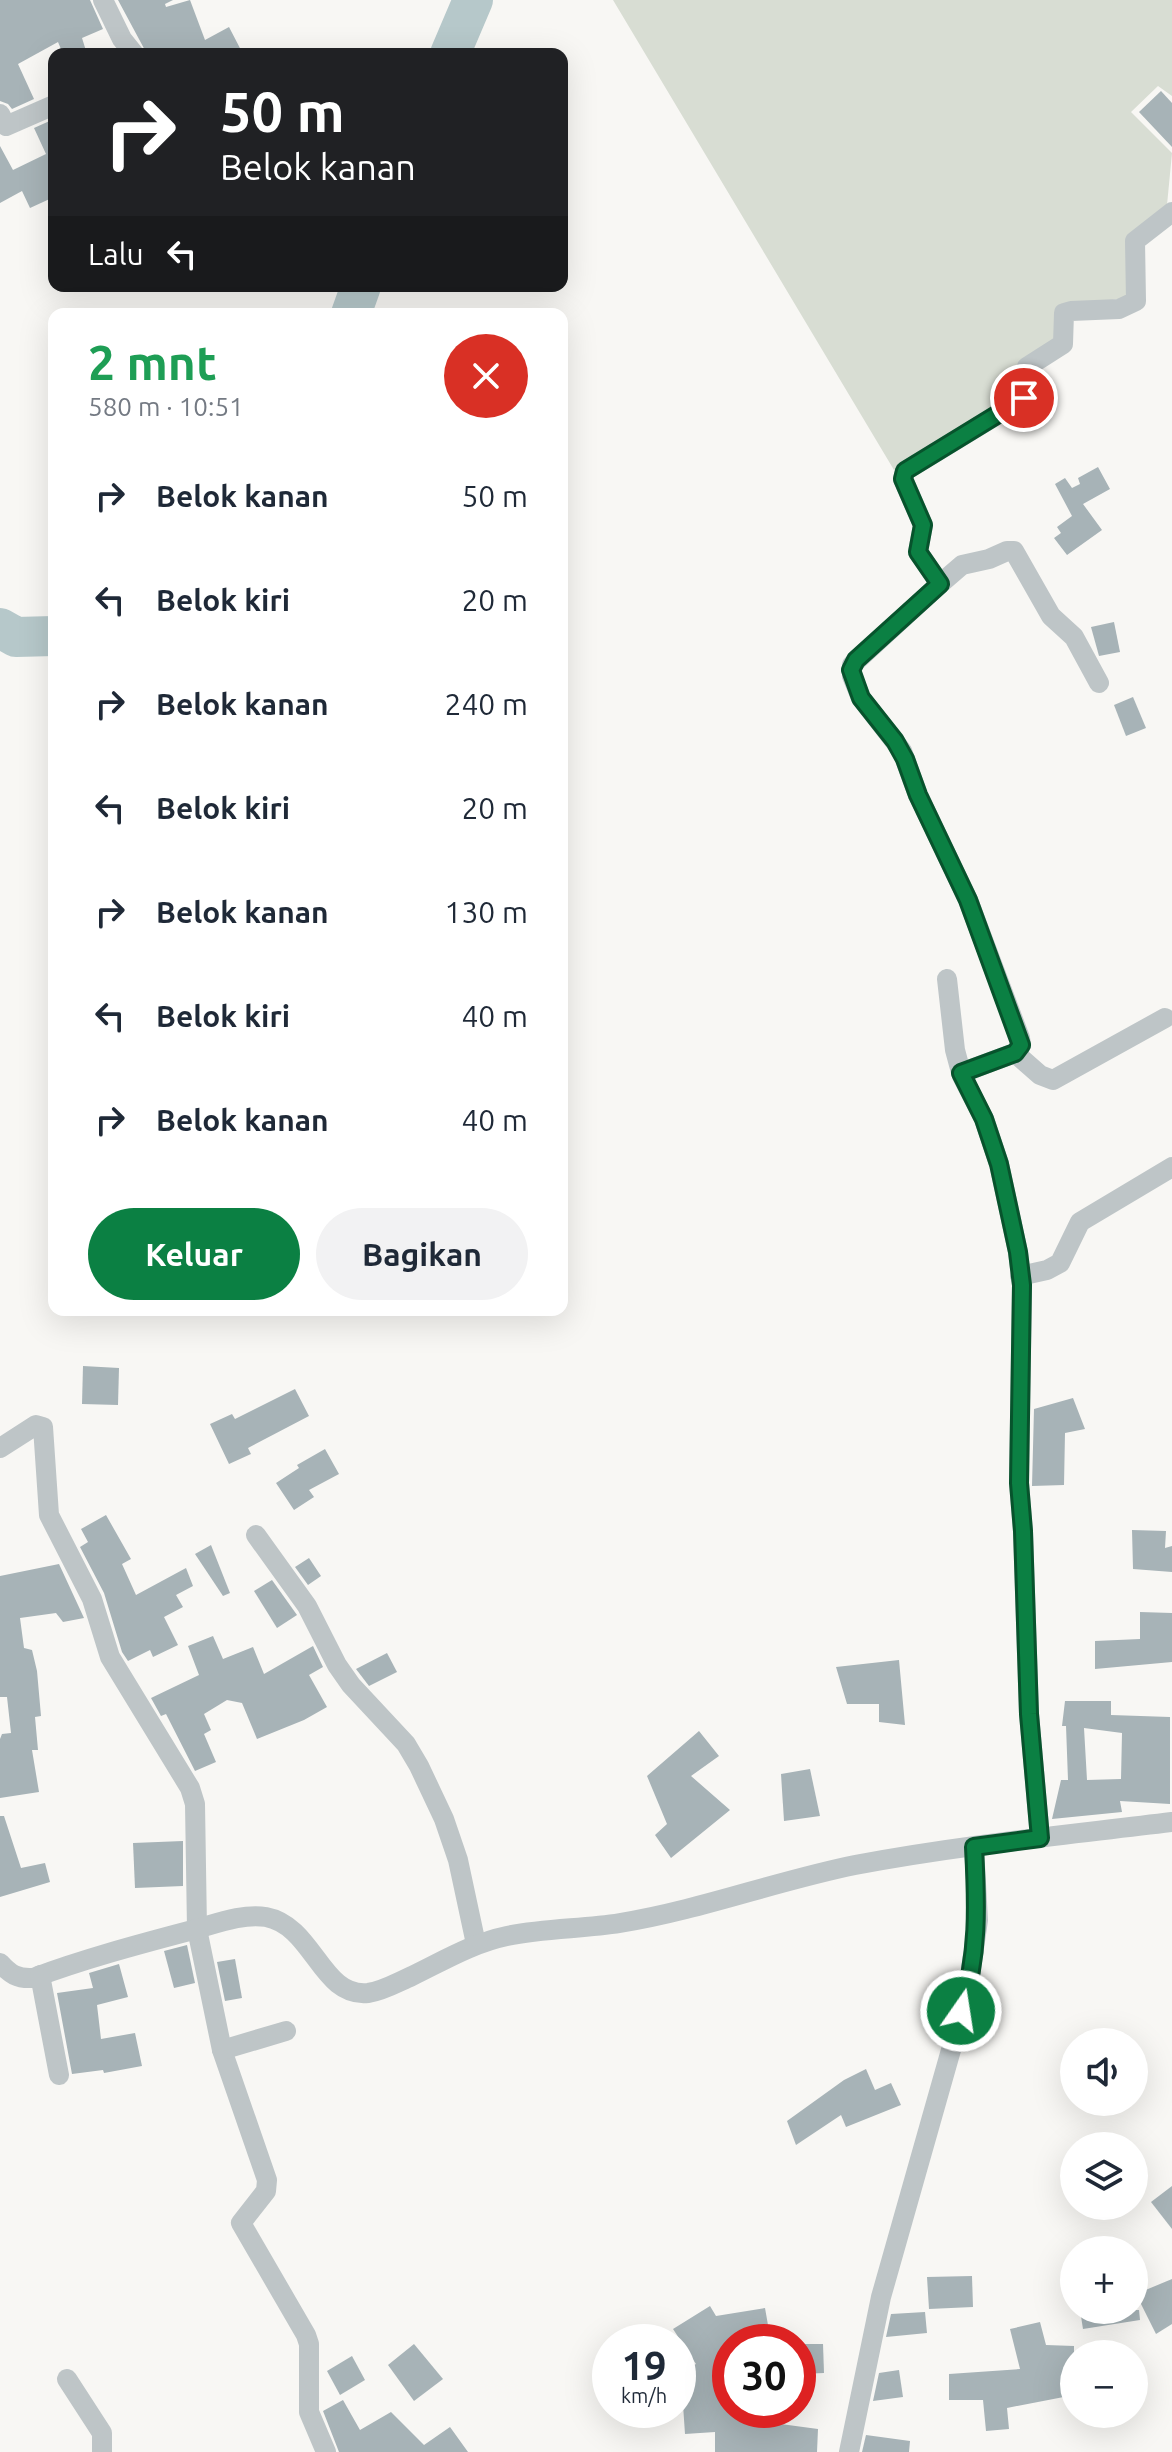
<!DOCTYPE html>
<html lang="id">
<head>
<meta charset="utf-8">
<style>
  body { margin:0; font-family:Ubuntu,sans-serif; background:#f2f2f3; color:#1f2937; height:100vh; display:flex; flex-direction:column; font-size:30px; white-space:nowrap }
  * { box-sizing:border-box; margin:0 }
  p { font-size:26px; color:#747a83 }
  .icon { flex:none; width:44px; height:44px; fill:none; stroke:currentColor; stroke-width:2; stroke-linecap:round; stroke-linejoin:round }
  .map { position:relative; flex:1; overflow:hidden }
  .panel { position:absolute; left:48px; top:308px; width:520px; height:1008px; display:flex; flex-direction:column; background:#fff; border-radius:16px; box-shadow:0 8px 32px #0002 }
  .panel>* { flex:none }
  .banner { position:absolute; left:48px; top:48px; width:520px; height:244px; border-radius:16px; box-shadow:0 8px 32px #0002; background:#202124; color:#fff; overflow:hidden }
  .buttons { position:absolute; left:1060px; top:2028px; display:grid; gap:16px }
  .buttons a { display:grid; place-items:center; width:88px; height:88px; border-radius:50%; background:#fff; box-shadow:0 8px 32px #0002; font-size:40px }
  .speed { position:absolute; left:592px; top:2324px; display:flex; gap:16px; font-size:40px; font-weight:700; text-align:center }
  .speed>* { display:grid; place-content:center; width:104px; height:104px; border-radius:50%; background:#fff; box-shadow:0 8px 32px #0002; line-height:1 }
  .speed small { font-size:20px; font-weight:400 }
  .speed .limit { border:12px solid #d22; background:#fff; color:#111 }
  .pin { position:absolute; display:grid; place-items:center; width:68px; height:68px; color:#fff; margin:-34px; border:4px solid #fff; border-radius:50%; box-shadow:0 2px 8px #0007 }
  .me { position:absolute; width:88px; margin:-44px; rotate:13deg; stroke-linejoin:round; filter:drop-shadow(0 0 6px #0008) }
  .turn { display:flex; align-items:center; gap:28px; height:168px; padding:0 40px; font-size:36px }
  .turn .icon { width:104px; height:104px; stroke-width:2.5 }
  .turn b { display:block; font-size:56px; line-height:68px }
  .then { display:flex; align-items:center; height:76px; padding:0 40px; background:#0003; gap:16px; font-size:30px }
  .round { display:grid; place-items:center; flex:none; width:84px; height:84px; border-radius:42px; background:#f2f2f3 }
  .summary { display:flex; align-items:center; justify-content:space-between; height:136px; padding:0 40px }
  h1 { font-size:48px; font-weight:700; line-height:60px; color:#1e9e55 }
  .cta { display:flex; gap:16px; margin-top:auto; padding:16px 40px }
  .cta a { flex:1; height:92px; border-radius:48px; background:#0b8043; color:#fff; font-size:32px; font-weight:700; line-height:92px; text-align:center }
  .cta a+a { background:#f2f2f3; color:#1f2937 }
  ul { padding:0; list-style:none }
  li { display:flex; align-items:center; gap:24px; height:104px; padding:0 40px }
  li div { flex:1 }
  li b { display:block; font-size:30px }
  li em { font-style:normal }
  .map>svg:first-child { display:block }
</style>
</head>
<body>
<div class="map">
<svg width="1172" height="2452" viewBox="0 0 1172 2452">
  <rect width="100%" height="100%" fill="#f8f7f4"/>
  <polygon fill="#d8ddd3" points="613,0 1172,0 1172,96 1158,86 1131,112 1172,153 1167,205 1127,236 1127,298 1057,307 1057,339 1018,363 1020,393 894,470"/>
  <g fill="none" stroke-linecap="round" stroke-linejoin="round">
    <g stroke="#b6c8ca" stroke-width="40">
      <polyline points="450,54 473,0"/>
      <polyline points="351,314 361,286"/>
      <polyline points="0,628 16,637 54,636"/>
    </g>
  </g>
  <g fill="#a7b3b7" fill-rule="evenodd">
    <polygon points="0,0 90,0 103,29 82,38 87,54 63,54 58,42 18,64 34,99 12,109 8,104 0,101"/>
    <polygon points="118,0 173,0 165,4 166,7 190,0 205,40 229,27 243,54 147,54"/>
    <polygon points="1161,91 1172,103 1172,147 1139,112"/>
    <polygon points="54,119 54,197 30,208 22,191 0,203 0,146 13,170 46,154 34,128"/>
    <polygon points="1098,467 1110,489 1083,504 1102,530 1067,555 1054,538 1061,533 1057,527 1072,516 1055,484 1065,478 1072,488 1080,484 1078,478"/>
    <polygon points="1114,622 1120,652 1099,656 1091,627"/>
    <polygon points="1133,697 1146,728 1126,736 1114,705"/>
    <polygon points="83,1366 119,1368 118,1405 82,1404"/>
    <polygon points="295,1389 309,1416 248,1448 251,1454 229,1464 210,1424 232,1414 235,1419"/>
    <polygon points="1073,1398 1085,1429 1065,1433 1064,1485 1032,1486 1034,1409"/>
    <polygon points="325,1449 339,1474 309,1490 314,1497 294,1510 276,1483 299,1468 297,1465"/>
    <polygon points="106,1515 131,1559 122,1564 136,1595 186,1568 193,1586 176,1595 183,1607 164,1617 178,1645 153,1657 150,1650 128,1661 122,1652 104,1593 80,1547 88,1542 81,1529"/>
    <polygon points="1132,1530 1166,1531 1165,1548 1172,1546 1172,1572 1133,1569"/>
    <polygon points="211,1545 230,1593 223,1596 195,1554"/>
    <polygon points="309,1558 321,1576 308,1585 295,1567"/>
    <polygon points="59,1564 84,1618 63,1622 56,1613 20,1618 24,1648 32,1650 37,1671 41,1716 35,1717 38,1750 32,1750 39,1792 0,1798 0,1739 2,1734 11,1733 7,1697 0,1697 0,1576"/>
    <polygon points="272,1580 297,1615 277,1628 254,1591"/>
    <polygon points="1140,1612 1172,1613 1172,1662 1095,1669 1095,1641 1140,1639"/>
    <polygon points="213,1636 223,1659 253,1647 264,1674 313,1646 323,1667 309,1675 327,1707 304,1720 257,1739 242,1703 227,1700 204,1714 211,1730 204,1734 216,1762 195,1771 166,1714 161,1716 151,1698 199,1675 188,1646"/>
    <polygon points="387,1653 397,1672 369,1686 356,1669"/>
    <polygon points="899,1660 905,1725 879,1722 879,1704 847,1704 836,1667"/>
    <path d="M1065 1701H1111V1715L1170 1717V1804L1120 1801 1122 1812 1052 1819 1061 1780H1068L1066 1726H1062ZM1084 1728 1122 1733 1121 1779 1087 1780Z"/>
    <polygon points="699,1731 719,1756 691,1776 730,1810 671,1858 655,1835 667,1824 647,1776"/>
    <polygon points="810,1769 820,1816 784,1821 781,1774"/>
    <polygon points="0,1816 4,1816 21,1868 45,1863 50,1882 0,1897"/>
    <polygon points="183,1841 183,1886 135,1888 133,1843"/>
    <polygon points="187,1945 195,1983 174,1988 164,1951"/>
    <polygon points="235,1959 242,1998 225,2001 217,1962"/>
    <polygon points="119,1964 128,1997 97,2005 101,2039 135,2033 142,2066 104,2073 103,2070 72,2074 57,1993 93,1988 89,1973"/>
    <polygon points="866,2069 875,2090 891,2083 901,2105 846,2127 841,2115 796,2145 787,2121 844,2080"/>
    <polygon points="1172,2186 1172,2229 1151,2202"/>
    <polygon points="972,2276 973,2307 929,2309 927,2277"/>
    <polygon points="1172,2279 1172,2324 1156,2334 1136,2294"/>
    <polygon points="710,2306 716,2316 765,2308 771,2342 730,2342 730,2410 750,2410 750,2420 818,2429 817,2452 715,2452 715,2432 685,2434 682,2390 678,2392 678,2373 696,2364 673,2329"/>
    <polygon points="1080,2310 1139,2310 1140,2320 1083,2329"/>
    <polygon points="925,2312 927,2333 886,2337 891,2314"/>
    <polygon points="1040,2322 1046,2345 1074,2346 1074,2395 1007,2408 1009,2429 986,2431 983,2400 949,2400 949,2374 1020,2369 1010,2329"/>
    <polygon points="414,2344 443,2379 414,2401 388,2365"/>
    <polygon points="799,2344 823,2344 824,2373 800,2374"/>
    <polygon points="352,2356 365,2380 340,2395 327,2371"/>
    <polygon points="899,2370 903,2397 873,2401 879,2373"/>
    <polygon points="343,2400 360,2430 391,2412 424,2445 450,2427 468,2452 339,2452 323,2411"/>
    <polygon points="866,2435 910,2441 909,2452 862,2452"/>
  </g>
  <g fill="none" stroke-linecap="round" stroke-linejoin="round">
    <g stroke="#bec5c7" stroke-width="20">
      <polyline points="103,0 122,39 134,54"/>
      <polyline points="0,114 6,126 54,105"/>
      <polyline points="940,584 962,565 989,559 1007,551 1014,551 1051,616 1074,637 1099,683"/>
      <polyline points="947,979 955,1050 962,1076 984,1119 999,1164 1018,1252 1022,1285 1019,1483 1023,1531 1029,1714 1040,1838"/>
      <polyline points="1015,1053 1040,1075 1053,1080 1165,1018"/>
      <polyline points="961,1073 1015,1053 1021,1045 1020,1038 968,900 918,795 902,751 861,698 852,676 852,665 940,584 918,552 923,525 903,479 905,471 1028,396 1027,367 1063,344 1064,313 1071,311 1119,309 1136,301 1135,241 1172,212"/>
      <polyline points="1020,1276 1047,1270 1060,1263 1080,1222 1172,1167"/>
      <polyline points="0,1448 36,1425 43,1427 49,1515 92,1599 110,1657 190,1788 195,1804 197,1929 222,2050 267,2180 266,2191 241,2223 306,2335 309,2344 309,2412 326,2452"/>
      <polyline points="256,1535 307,1606 337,1665 351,1685 406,1744 419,1766 444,1819 458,1860 476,1944"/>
      <path d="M0 1963C10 1974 17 1979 33 1978 84 1959 136 1945 189 1931 213 1925 241 1913 266 1917 314 1926 321 1998 368 1993 383 1991 398 1982 412 1976 443 1961 473 1943 507 1936 544 1928 583 1929 620 1923 700 1910 776 1881 855 1865 960 1845 1066 1835 1172 1822"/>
      <polyline points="40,1975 59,2075"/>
      <polyline points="222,2050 286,2031"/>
      <polyline points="67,2379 102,2433 102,2452"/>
      <polyline points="849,2452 881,2297 968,1990 978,1920 974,1847"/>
    </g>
  </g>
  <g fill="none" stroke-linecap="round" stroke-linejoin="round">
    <defs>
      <path id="route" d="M961 2011C979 1956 977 1904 974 1847L1040 1838 1029 1714 1023 1531 1019 1483 1022 1285 1018 1252 999 1164 984 1119 961 1073 1015 1053 1021 1045 968 900 918 795 905 759 895 741 861 698 851 670 856 660 940 584 918 552 923 525 903 479 905 471 1024 398"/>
    </defs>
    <use href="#route" stroke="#07532c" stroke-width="20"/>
    <use href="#route" stroke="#0b8043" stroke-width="14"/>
  </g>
</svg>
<div class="buttons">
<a><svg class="icon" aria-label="sound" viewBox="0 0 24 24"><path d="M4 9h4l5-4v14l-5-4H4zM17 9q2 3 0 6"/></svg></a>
<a><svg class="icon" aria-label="layers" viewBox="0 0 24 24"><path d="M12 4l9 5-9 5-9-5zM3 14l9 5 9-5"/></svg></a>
<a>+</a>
<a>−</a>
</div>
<div class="speed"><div>19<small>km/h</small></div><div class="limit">30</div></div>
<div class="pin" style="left:1024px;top:398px;background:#d93025"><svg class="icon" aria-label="arrive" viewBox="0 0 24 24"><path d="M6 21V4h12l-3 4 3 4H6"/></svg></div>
<svg class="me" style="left:961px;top:2011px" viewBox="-20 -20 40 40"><circle r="17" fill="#0b8043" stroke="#fff" stroke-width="3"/><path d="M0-11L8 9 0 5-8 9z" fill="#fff"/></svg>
<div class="banner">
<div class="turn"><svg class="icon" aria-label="right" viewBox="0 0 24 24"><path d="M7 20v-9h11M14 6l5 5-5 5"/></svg><div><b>50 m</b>Belok kanan</div></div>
<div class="then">Lalu<svg class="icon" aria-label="left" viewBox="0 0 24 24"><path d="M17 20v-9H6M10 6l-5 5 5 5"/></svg></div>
</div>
<section class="panel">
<div class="summary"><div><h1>2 mnt</h1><p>580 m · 10:51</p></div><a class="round" style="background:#d93025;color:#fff"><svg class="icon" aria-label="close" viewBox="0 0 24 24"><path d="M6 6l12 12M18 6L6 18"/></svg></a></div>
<ul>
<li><svg class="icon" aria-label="right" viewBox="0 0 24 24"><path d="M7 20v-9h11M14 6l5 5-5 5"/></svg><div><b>Belok kanan</b></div><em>50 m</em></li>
<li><svg class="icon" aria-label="left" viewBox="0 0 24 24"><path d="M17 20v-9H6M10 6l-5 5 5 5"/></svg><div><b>Belok kiri</b></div><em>20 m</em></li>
<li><svg class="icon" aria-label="right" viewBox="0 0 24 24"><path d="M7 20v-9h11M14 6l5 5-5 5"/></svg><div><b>Belok kanan</b></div><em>240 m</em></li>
<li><svg class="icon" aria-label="left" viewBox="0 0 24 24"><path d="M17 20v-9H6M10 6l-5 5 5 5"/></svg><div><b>Belok kiri</b></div><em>20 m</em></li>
<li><svg class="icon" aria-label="right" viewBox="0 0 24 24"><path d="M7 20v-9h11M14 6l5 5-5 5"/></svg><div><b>Belok kanan</b></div><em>130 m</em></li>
<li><svg class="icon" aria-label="left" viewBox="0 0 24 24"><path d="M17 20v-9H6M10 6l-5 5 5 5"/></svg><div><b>Belok kiri</b></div><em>40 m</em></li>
<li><svg class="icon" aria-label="right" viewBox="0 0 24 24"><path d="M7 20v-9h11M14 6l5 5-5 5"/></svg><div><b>Belok kanan</b></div><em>40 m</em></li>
</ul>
<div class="cta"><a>Keluar</a><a>Bagikan</a></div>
</section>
</div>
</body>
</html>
